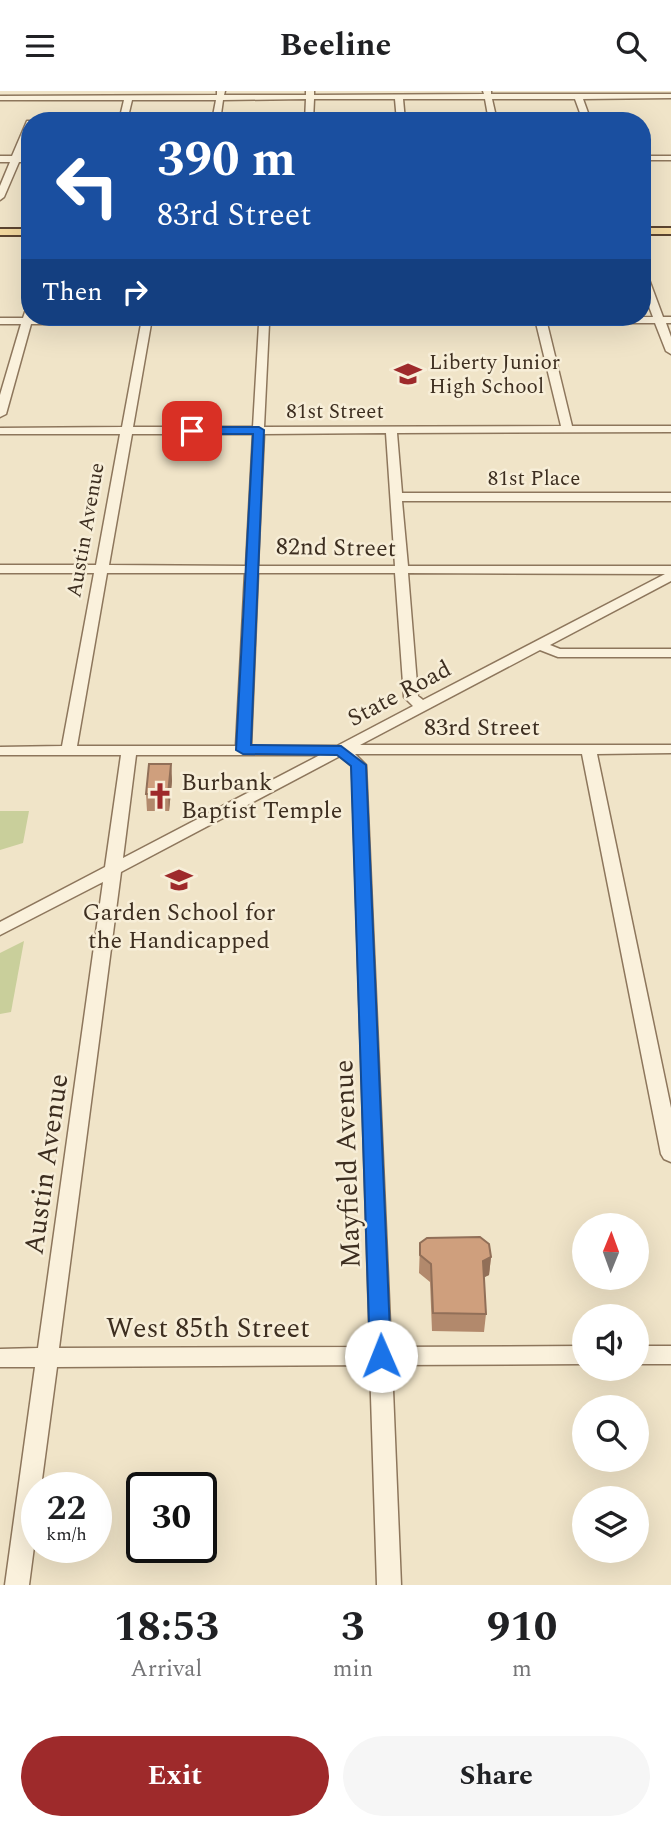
<!DOCTYPE html>
<html lang="en">
<head>
<meta charset="utf-8">
<style>
  body { margin:0; font-family:Spectral,serif; background:#f6f6f6; color:#202124; height:100vh; display:flex; flex-direction:column; font-size:26px; white-space:nowrap }
  * { box-sizing:border-box; margin:0 }
  p { font-size:23px; color:#757577 }
  .icon { flex:none; width:38px; height:38px; fill:none; stroke:currentColor; stroke-width:2; stroke-linecap:round; stroke-linejoin:round }
  .map { position:relative; height:1494px; overflow:hidden }
  .drawer { display:flex; flex-direction:column; background:#fff; flex:1 }
  .drawer>* { flex:none }
  .guide { position:absolute; left:21px; top:21px; width:630px; height:214px; border-radius:28px; box-shadow:0 7px 28px #0002; background:#1a4fa0; color:#fff; overflow:hidden }
  .needle { width:46px; rotate:1deg }
  .buttons { position:absolute; left:572px; top:1122px; display:grid; gap:14px }
  .buttons a { display:grid; place-items:center; width:77px; height:77px; border-radius:50%; background:#fff; box-shadow:0 7px 28px #0002; font-size:35px }
  .speed { position:absolute; left:21px; top:1381px; display:flex; gap:14px; font-size:35px; font-weight:700; text-align:center }
  .speed>* { display:grid; place-content:center; width:91px; height:91px; border-radius:50%; background:#fff; box-shadow:0 7px 28px #0002; line-height:1 }
  .speed small { font-size:18px; font-weight:400 }
  .speed .limit { border:4px solid #111; border-radius:10px; background:#fff; color:#111 }
  .pin { position:absolute; display:grid; place-items:center; width:60px; height:60px; color:#fff; margin:-30px; border-radius:14px; box-shadow:0 4px 10px #0006 }
  .me { position:absolute; width:77px; margin:-38px; rotate:359deg; stroke-linejoin:round; filter:drop-shadow(0 0 5px #0008) }
  .turn { display:flex; align-items:center; gap:24px; height:147px; padding:0 21px; font-size:32px }
  .turn .icon { width:91px; height:91px; stroke-width:2.5 }
  .turn b { display:block; font-size:49px; line-height:60px }
  .then { display:flex; align-items:center; height:66px; padding:0 21px; background:#0003; gap:14px; font-size:26px }
  .eta { display:flex; justify-content:space-evenly; align-items:center; height:119px; text-align:center }
  .eta b { font-size:42px; font-weight:700; line-height:49px }
  .button { display:flex; gap:14px; margin-top:auto; padding:14px 21px }
  .button a { flex:1; height:80px; border-radius:42px; background:#9e2a2b; color:#fff; font-size:28px; font-weight:700; line-height:80px; text-align:center }
  .button a+a { background:#f6f6f6; color:#202124 }
  header { display:flex; justify-content:space-between; align-items:center; height:91px; padding:0 21px; background:#fff; font-size:32px; font-weight:700 }
  .map>svg:first-child { display:block }
</style>
</head>
<body>
<header><svg class="icon" aria-label="menu" viewBox="0 0 24 24"><path d="M4 6h16M4 12h16M4 18h16"/></svg>Beeline<svg class="icon" aria-label="search" viewBox="0 0 24 24"><circle cx="10" cy="10" r="6"/><path d="M15 15l6 6"/></svg></header>
<div class="map">
<svg width="671" height="1494" viewBox="0 0 671 1494">
  <rect width="100%" height="100%" fill="#f0e4c8"/>
  <g fill="#c9cf9b">
    <polygon points="0,720 29,720 23,752 0,759"/>
    <polygon points="24,850 11,921 0,923 0,862"/>
  </g>
  <g fill="none" stroke-linecap="round" stroke-linejoin="round">
    <defs>
      <g id="minor">
        <polygon points="217,0 225,0 224,4 306,4 306,0 314,0 314,4 484,3 483,0 491,0 491,3 671,3 671,7 583,8 591,30 583,30 575,8 492,8 497,30 489,30 485,8 403,8 405,30 397,30 395,8 314,8 313,30 305,30 306,8 223,9 220,30 212,30 216,9 132,9 127,30 119,30 124,9 0,9 0,5 217,4"/>
        <polygon points="27,30 31,30 30,43 21,65 30,65 30,71 19,71 4,106 0,109 0,95 10,71 0,71 0,65 12,65"/>
        <rect x="642" y="65" width="29" height="4"/>
        <path d="M642 180 647 183 663 226H671V232H666L671 246V263L666 260 655 232H547L572 335H671V341L397 342 402 402H671V410H402L408 475H671V490L550 554 560 558H671V566H558L540 559 360 654H671V662L597 663 671 1017V1071L664 1068 661 1063 582 663H355L366 674 391 1256 584 1255V1273L392 1274 401 1494H377L370 1274 57 1276 41 1396H37V1433L29 1494H5L35 1276H0V1258L38 1257 103 791 0 844V831L105 776 121 664H0V656L62 655 94 482H0V474H96L120 343H0V337L122 336 141 233H31L6 323 0 326V304L21 233H0V227H23L25 221 29 220 30 226 33 227 653 226 642 197ZM536 232 561 335 264 336 269 233ZM151 233H259L253 336H133ZM386 342 395 475H258L264 343ZM132 343H253L246 475 109 474ZM107 482H245L236 655H77ZM258 482H395L404 606 413 615 337 655H251ZM408 482 665 483 423 609 418 605ZM136 664H320L123 767ZM340 665 352 675 370 1256 59 1257 121 781Z"/>
        <rect x="637" y="1255" width="34" height="18"/>
      </g>
      <g id="major">
        <rect x="642" y="137" width="29" height="6"/>
        <rect x="0" y="138" width="30" height="6"/>
      </g>
    </defs>
    <use href="#minor" stroke="#8d765c" stroke-width="3"/>
    <use href="#major" stroke="#5b4430" stroke-width="4"/>
    <use href="#minor" fill="#faf1dc" fill-rule="evenodd"/>
    <use href="#major" fill="#f3d9a0" fill-rule="evenodd"/>
  </g>
  <g fill="#b2896c">
    <polygon points="171,673 172,690 169,720 147,720 146,703"/>
    <polygon points="420,1152 491,1166 489,1184 484,1186 486,1223 484,1241 432,1240 430,1191 419,1182"/>
  </g>
  <g fill="#916f58">
    <polygon points="171,673 172,690 169,720 168,703"/>
    <polygon points="491,1166 489,1184 481,1188 483,1170"/>
  </g>
  <g fill="#cf9f7d" stroke="#916f58" stroke-width="2">
    <polygon points="149,673 171,673 168,703 146,703"/>
    <polygon points="480,1146 489,1153 491,1166 483,1170 486,1223 433,1222 431,1173 420,1164 420,1152 427,1147"/>
  </g>
  <polygon fill="#1a73e8" stroke="#114b97" stroke-width="2" points="259,336 264,339 251,654 341,655 366,674 391,1265 388,1272 381,1274 373,1272 370,1265 351,675 337,664 243,663 236,659 253,343 192,343 186,340 192,336"/>
  <defs>
    <symbol id="school-bare" viewBox="-9 -9 18 18"><path d="M0-5L7-2L0 1L-7-2ZM-4 1L0 2.5L4 1V4Q0 6-4 4Z" fill="#9e2a2b" stroke="#f7eed8" stroke-width="2.5" paint-order="stroke"/></symbol>
    <symbol id="church-bare" viewBox="-9 -9 18 18"><path d="M-1.2-6h2.4v3.5h3.3v2.4h-3.3V6h-2.4V-.1h-3.3v-2.4h3.3Z" fill="#9e2a2b" stroke="#f7eed8" stroke-width="2.5" paint-order="stroke"/></symbol>
  </defs>
  <g fill-rule="evenodd">
    <use href="#school-bare" x="389" y="264" width="38" height="38"/>
    <use href="#church-bare" x="141" y="686" width="38" height="38"/>
    <use href="#school-bare" x="160" y="770" width="38" height="38"/>
  </g>
  <g text-anchor="middle" stroke-width="5" stroke-linejoin="round" paint-order="stroke">
    <g font-size="21" fill="#3d2e20" stroke="#f7eed8" text-anchor="start">
      <text x="429" y="278">Liberty Junior<tspan x="429" dy="24">High School</tspan></text>
    </g>
    <g font-size="21" fill="#3d2e20" stroke="#f7eed8">
      <text x="335" y="327">81st Street</text>
      <text x="534" y="394">81st Place</text>
      <text transform="translate(85 439) rotate(-80)" y="7">Austin Avenue</text>
    </g>
    <g font-size="24" fill="#3d2e20" stroke="#f7eed8">
      <text transform="translate(336 456) rotate(1)" y="8">82nd Street</text>
      <text transform="translate(399 602) rotate(-28)" y="8">State Road</text>
      <text x="482" y="644">83rd Street</text>
    </g>
    <g font-size="24" fill="#3d2e20" stroke="#f7eed8" text-anchor="start">
      <text x="181" y="699">Burbank<tspan x="181" dy="28">Baptist Temple</tspan></text>
      <text x="179" y="829" text-anchor="middle">Garden School for<tspan x="179" dy="28">the Handicapped</tspan></text>
    </g>
    <g font-size="28" fill="#3d2e20" stroke="#f7eed8">
      <text transform="translate(45 1073) rotate(-82)" y="10">Austin Avenue</text>
      <text transform="translate(346 1073) rotate(-92)" y="10">Mayfield Avenue</text>
      <text x="208" y="1246">West 85th Street</text>
    </g>
  </g>
</svg>
<div class="buttons">
<a><svg class="needle" viewBox="-14 -14 28 28"><path d="M0-13l5 13h-10z" fill="#e53935"/><path d="M0 13l5-13h-10z" fill="#757577"/></svg></a>
<a><svg class="icon" aria-label="sound" viewBox="0 0 24 24"><path d="M4 9h4l5-4v14l-5-4H4zM17 9q2 3 0 6"/></svg></a>
<a><svg class="icon" aria-label="search" viewBox="0 0 24 24"><circle cx="10" cy="10" r="6"/><path d="M15 15l6 6"/></svg></a>
<a><svg class="icon" aria-label="layers" viewBox="0 0 24 24"><path d="M12 4l9 5-9 5-9-5zM3 14l9 5 9-5"/></svg></a>
</div>
<div class="speed"><div>22<small>km/h</small></div><div class="limit">30</div></div>
<div class="pin" style="left:192px;top:340px;background:#d93025"><svg class="icon" aria-label="arrive" viewBox="0 0 24 24"><path d="M6 21V4h12l-3 4 3 4H6"/></svg></div>
<svg class="me" style="left:381px;top:1265px" viewBox="-20 -20 40 40"><circle r="19" fill="#fff"/><path d="M0-13L10 11 0 6-10 11z" fill="#1a73e8"/></svg>
<div class="guide">
<div class="turn"><svg class="icon" aria-label="left" viewBox="0 0 24 24"><path d="M17 20v-9H6M10 6l-5 5 5 5"/></svg><div><b>390 m</b>83rd Street</div></div>
<div class="then">Then<svg class="icon" aria-label="right" viewBox="0 0 24 24"><path d="M7 20v-9h11M14 6l5 5-5 5"/></svg></div>
</div>
</div>
<section class="drawer">
<div class="eta">
<div><b>18:53</b><p>Arrival</p></div>
<div><b>3</b><p>min</p></div>
<div><b>910</b><p>m</p></div>
</div>
<div class="button"><a>Exit</a><a>Share</a></div>
</section>
</body>
</html>
